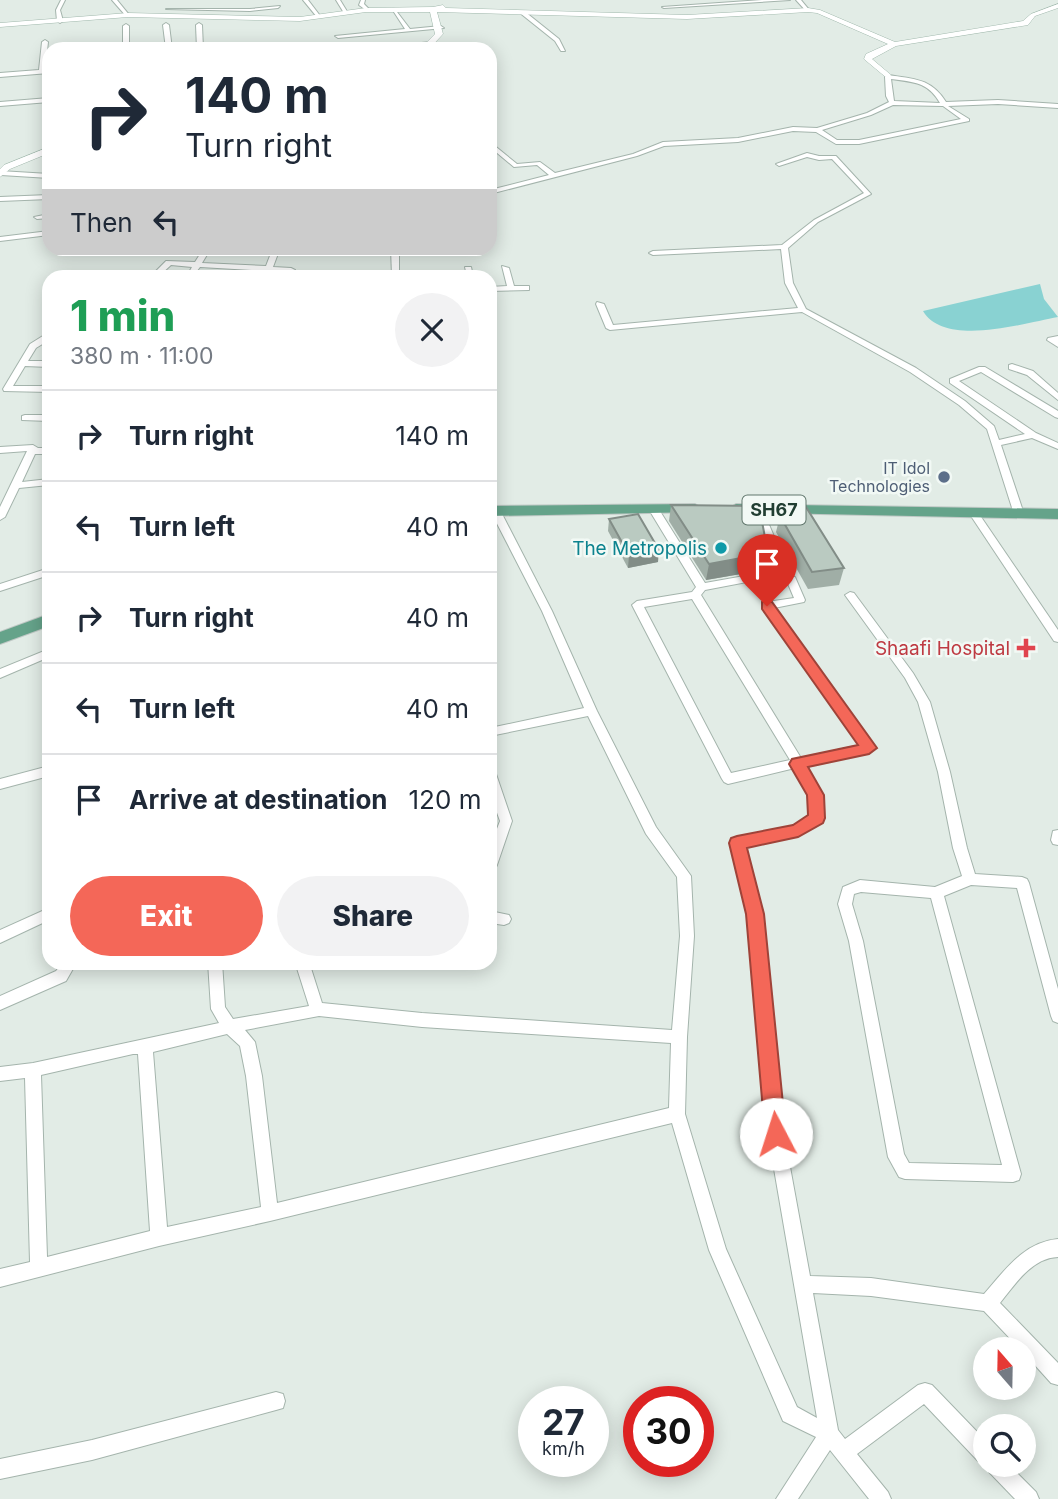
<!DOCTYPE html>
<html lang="en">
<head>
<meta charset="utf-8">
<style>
  body { margin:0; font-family:Inter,sans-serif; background:#f2f2f3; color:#1f2937; height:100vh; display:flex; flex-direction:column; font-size:26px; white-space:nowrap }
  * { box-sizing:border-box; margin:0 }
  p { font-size:23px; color:#747a83 }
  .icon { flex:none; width:38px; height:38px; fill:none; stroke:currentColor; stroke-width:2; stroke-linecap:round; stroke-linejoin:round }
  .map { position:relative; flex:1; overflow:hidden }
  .details { position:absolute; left:42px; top:270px; width:455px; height:700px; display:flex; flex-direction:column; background:#fff; border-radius:21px; box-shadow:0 4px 18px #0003 }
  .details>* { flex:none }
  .top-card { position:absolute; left:42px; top:42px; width:455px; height:214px; border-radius:21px; box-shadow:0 4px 18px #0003; background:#fff; color:#1f2937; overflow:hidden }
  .needle { width:46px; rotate:340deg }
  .controls { position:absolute; left:973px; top:1337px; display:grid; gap:14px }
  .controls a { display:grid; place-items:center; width:63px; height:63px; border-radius:50%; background:#fff; box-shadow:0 4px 18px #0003; font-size:35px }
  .speed { position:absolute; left:518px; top:1386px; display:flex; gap:14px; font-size:35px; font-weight:700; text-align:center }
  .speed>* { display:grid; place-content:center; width:91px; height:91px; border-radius:50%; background:#fff; box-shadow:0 4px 18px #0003; line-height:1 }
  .speed small { font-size:18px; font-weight:400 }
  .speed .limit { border:10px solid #d22; background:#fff; color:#111 }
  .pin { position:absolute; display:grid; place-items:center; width:60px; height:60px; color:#fff; margin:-72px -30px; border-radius:50% 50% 50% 0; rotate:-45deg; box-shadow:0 0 7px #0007 }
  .pin .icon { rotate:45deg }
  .me { position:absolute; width:77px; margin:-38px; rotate:355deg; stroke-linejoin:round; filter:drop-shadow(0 0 5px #0008) }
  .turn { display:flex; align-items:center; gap:24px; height:147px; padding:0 28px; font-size:32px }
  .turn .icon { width:91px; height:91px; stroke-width:2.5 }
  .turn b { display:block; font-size:49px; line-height:60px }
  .then { display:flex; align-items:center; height:66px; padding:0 28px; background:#0003; gap:14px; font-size:26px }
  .round { display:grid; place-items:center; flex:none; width:74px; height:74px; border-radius:37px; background:#f2f2f3 }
  .head { display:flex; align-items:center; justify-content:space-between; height:119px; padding:0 28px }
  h1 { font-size:42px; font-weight:800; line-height:52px; color:#1e9e55 }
  .cta { display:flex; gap:14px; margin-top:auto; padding:14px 28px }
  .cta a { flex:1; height:80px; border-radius:42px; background:#f46758; color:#fff; font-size:28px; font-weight:800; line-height:80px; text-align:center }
  .cta a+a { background:#f2f2f3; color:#1f2937 }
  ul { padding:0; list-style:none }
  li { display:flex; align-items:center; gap:21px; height:91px; padding:0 28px; border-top:2px solid #e0e1e3 }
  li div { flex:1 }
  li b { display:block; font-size:26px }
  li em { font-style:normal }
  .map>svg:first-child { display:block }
</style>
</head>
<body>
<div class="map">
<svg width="1058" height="1499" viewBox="0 0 1058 1499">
  <rect width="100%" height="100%" fill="#e2ece6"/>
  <path fill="#89d2d2" d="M1040 284 1044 299 1058 317C1024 323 945 348 923 311Z"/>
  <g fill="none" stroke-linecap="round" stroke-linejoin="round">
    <defs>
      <g id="street">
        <polygon points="61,0 65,0 60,10 63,21 60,23 57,21 56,10"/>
        <polygon points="112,0 117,0 130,16 126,16"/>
        <polygon points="303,0 308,0 321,17 317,17"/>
        <polygon points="336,0 340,0 348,13 344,13"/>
        <polygon points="361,0 365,0 364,4 371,11 367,11 359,5"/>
        <polygon points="762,0 790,0 664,8 662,7"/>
        <polygon points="796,0 801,0 810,11 806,11"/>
        <polygon points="280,6 278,8 250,11 166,9 250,9"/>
        <polygon points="394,8 410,29 441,26 444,28 338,38 335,36 405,29 392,9"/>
        <polygon points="520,11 524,11 559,39 565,51 561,51 555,41 520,13"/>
        <polygon points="166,23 169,25 172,49 166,49 163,25"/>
        <polygon points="199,23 202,25 203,49 197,49 196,25"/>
        <polygon points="126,24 129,26 129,49 123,49 123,26"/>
        <polygon points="45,40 48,42 45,70 49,69 49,73 0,77 0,73 39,70 42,42"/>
        <polygon points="432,42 434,45 376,49 379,47"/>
        <path d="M888 75C914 79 931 78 946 102L998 100 1058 104V108L998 104 948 106 969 119V121L859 144H836L816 132 793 131 738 142 664 146 637 156 490 194V190L549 175 537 165 514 167 490 147V142L517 164 540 162 555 173 633 154 663 142 738 138 793 127 817 128 867 113 889 102 886 96 885 77ZM891 79C914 82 928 82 940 103L894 101ZM893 105 943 106 961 119 859 140H837L822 130 871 115Z"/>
        <polygon points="49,98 49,102 0,106 0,102"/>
        <polygon points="807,153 819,156 836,156 871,194 818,222 788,248 793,283 806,309 916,368 965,401 994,426 999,440 1025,434 950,383 950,379 979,367 985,367 1058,411 1058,418 1055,417 981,372 959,381 1036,433 1058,443 1058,449 1032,438 1001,445 1024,514 1023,516 1015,516 1014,514 987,429 959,405 910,372 802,312 610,330 606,328 596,304 597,302 604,304 613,325 798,308 785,283 781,249 653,255 649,253 653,251 782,245 814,220 864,193 832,159 819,160 807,157 779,166 776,164"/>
        <polygon points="0,171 49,174 49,178 1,175"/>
        <polygon points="49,195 49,199 0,201 0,197"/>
        <polygon points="49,214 49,218 37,219 34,217"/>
        <polygon points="49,231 49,235 0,241 0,237"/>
        <polygon points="204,248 211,248 202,263 266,266 273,248 280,248 273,267 291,268 295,270 289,276 285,274 286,272 200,267 193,276 187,276 192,267 171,265 159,276 151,276 166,261 195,262"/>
        <polygon points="391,248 399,248 399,276 392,276"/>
        <polygon points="502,266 509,268 514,286 529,286 529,290 490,291 490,287 507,286"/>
        <polygon points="465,267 471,267 473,276 467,276"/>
        <polygon points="106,273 109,273 109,276 100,276"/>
        <polygon points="46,334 49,334 49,340 36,348 28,361 49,361 49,367 25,366 13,386 49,386 49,392 4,391 3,389 30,344"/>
        <polygon points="1058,336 1058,347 1047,340 1048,338"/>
        <polygon points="1012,364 1033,371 1058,393 1058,400 1027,375 1009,369 1009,365"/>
        <polygon points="25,415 49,415 49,421 22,420 22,416"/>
        <polygon points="33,445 38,448 49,448 49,454 35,454 22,482 49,479 49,485 19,488 5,517 0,520 0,507 27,451 0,453 0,447"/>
        <path d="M653 505 658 508 705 583 778 570 754 510 759 507 762 508 789 572 788 574 705 590 701 595 801 758 860 745 762 606 767 602 794 598 786 579 787 577H795L805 600 804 602 774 608 875 748 869 753 806 766C815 783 828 802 822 822L798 836 745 847 762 914 784 1134 810 1276 871 1278 984 1294C1005 1270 1024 1242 1058 1239V1257C1032 1258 1015 1284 1000 1303L1058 1363V1385L1051 1383 1024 1353V1349H1020L984 1311 871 1296 813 1293 838 1430 845 1439 918 1385 925 1383 932 1385 985 1440V1464L978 1461 924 1404 857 1454 888 1492 891 1499H869L830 1450 798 1499H776L816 1437 783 1421 709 1250 672 1123 270 1221 159 1246 0 1287V1269L30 1262 25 1078 0 1081V1067L33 1063 219 1023 211 1009 208 962H222L225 1007 233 1019 309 1006 295 962H309L322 1003 422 1013 672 1030 680 936 677 877 646 834 588 716 490 736V728L584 708 542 611 490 510 495 507 500 510 552 611 597 711 656 827 691 876 694 936 687 1037 685 1114 726 1249 797 1407 817 1418 768 1134 748 914 730 843 732 839 737 838 795 826 810 816 809 795 795 768 728 784 724 782 722 779 632 605 637 601 692 592 696 587 648 508ZM692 599 790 760 731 773 644 607ZM319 1016 422 1027 671 1043 669 1108 277 1203 262 1076 255 1042 245 1030ZM227 1034 240 1046 246 1076 261 1207 167 1227 153 1052ZM133 1054H138L150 1231 47 1257 41 1075Z"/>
        <polygon points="974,510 977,511 1058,630 1058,642 1054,641 969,513"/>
        <polygon points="49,568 49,575 0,591 0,584"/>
        <path d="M850 592 854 593 913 673 930 702 950 772 967 848 975 874 1022 877 1027 879 1029 883 1058 989V1023L1053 1021 1051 1016 1017 888 971 885 944 896 1021 1174 1019 1180 1013 1182 905 1179 899 1177 888 1157 849 941 838 904 843 887 860 880 935 887 962 876 953 848 938 772 918 702 905 678 845 595ZM861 892 931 898 1002 1165 909 1163 904 1154 863 941 852 904 854 894Z"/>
        <polygon points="49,649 49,657 0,678 0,669"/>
        <polygon points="49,766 49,776 0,789 0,779"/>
        <polygon points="490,769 494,771 496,774 512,821 497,865 495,869 490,870 490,847 500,821 490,793"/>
        <polygon points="1058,830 1058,845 1053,844 1051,840 1053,831"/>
        <polygon points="49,908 49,920 0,943 0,930"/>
        <polygon points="490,911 509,915 511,919 509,923 504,925 490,923"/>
        <polygon points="59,962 73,962 74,967 66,981 0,1010 0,996 56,971 60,966"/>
        <polygon points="276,1392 283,1394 285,1401 283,1408 276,1410 92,1460 0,1479 0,1459 92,1440"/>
        <polygon points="986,1465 1009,1465 1036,1492 1039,1499 1015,1499 989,1472"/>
      </g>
      <g id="secondary">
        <polygon points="1058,4 1058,8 1035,16 1028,25 896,46 872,59 891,75 888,79 864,59 866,54 888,44 817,13 808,12 687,19 437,12 443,34 429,49 420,49 435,34 430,12 366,12 300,21 128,17 0,27 0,23 128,13 300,17 366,8 433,7 443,5 446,8 687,15 808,8 820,10 895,42 1023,21 1031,14"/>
        <polygon points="49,147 49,153 10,169 0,177 0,169 4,165"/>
      </g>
      <g id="primary">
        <polygon points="695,504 703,509 700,512 490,516 490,506"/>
        <polygon points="736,504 1058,509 1058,519 731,512 728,509"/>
        <polygon points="49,614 49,626 0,644 0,632"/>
      </g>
    </defs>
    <use href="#street" stroke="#a4b4ac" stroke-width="2"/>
    <use href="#secondary" stroke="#a0b8ac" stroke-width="1"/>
    <use href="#primary" stroke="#c1c9c6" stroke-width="2"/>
    <use href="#street" fill="#fff" fill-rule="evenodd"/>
    <use href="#secondary" fill="#fff" fill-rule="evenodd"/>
    <use href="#primary" fill="#65a38a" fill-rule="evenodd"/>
  </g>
  <g fill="#a0aea6">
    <polygon points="671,505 764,570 706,580 669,521"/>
    <polygon points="780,516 844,568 839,585 808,589 776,532"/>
    <polygon points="609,519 658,562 628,568 608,531"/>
  </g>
  <g fill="#828d87">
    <polygon points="659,550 658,562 628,568 629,555"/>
    <polygon points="768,553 764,570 706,580 709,564"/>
  </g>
  <g fill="#bacac1" stroke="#828d87" stroke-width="2">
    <polygon points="671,505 759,506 768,553 709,564"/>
    <polygon points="806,507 844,568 812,572 780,516"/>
    <polygon points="638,514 659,550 629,555 609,519"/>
  </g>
  <polygon fill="#f46758" stroke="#9f4339" stroke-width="2" points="767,601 772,602 877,748 869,754 808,767 824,795 825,818 823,823 798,837 747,848 764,914 786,1134 783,1141 776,1144 768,1141 765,1134 746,914 729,843 731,838 737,836 793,825 808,815 807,795 789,764 792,759 858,745 762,609 762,602"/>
  <circle fill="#5c6f8a" stroke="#f2f9f5" stroke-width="2.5" cx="944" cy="477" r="7"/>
  <circle fill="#0f9aa8" stroke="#f2f9f5" stroke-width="2.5" cx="721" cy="548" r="7"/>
  <path fill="#e0444e" stroke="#f2f9f5" stroke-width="2.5" d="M1022.5 637.5h7v7h7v7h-7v7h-7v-7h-7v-7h7z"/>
  <g text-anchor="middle" stroke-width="5" stroke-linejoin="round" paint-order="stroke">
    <g font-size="16" fill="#4e5e75" stroke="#f2f9f5" text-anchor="end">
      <text x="930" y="474">IT Idol<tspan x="930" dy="18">Technologies</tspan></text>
    </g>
    <rect fill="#f2f9f5" stroke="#60766c" stroke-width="2" x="742.5" y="495.5" width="63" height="29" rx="5"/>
    <g font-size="18" font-weight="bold" fill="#213e32">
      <text x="774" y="516">SH67</text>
    </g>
    <g font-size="19" fill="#0d838f" stroke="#f2f9f5" text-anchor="end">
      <text x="707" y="555">The Metropolis</text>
    </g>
    <g font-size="19" fill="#be3a42" stroke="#f2f9f5" text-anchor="end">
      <text x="1010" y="655">Shaafi Hospital</text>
    </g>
  </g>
</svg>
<div class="controls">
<a><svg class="needle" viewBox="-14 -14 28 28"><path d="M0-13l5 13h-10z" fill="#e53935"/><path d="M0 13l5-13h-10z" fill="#747a83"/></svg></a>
<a><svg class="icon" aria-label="search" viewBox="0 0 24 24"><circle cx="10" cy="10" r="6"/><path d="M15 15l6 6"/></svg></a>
</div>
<div class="speed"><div>27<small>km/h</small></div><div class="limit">30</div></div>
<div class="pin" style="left:767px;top:606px;background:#d93025"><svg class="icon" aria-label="arrive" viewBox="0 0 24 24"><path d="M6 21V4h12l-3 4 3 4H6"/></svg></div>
<svg class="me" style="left:776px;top:1134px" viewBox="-20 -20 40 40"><circle r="19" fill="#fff"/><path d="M0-13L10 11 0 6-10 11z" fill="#f46758"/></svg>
<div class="top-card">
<div class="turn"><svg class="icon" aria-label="right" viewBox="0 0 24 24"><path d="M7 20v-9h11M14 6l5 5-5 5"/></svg><div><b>140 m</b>Turn right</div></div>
<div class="then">Then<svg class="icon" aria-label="left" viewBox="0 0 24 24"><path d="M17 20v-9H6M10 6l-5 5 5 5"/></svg></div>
</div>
<section class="details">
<div class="head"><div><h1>1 min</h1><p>380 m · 11:00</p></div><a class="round"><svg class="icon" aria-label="close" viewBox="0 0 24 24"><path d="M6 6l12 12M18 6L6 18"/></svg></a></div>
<ul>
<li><svg class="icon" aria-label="right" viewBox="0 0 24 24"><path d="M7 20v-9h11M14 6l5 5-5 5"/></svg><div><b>Turn right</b></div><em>140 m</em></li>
<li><svg class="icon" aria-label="left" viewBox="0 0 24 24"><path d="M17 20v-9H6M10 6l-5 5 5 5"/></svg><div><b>Turn left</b></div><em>40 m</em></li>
<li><svg class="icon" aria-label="right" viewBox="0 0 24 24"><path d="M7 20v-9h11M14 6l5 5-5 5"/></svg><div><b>Turn right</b></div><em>40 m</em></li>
<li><svg class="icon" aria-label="left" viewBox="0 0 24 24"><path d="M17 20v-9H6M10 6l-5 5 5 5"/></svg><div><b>Turn left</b></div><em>40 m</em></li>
<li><svg class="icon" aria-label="arrive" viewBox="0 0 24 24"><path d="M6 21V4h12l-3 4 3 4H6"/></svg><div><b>Arrive at destination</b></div><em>120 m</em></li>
</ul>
<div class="cta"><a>Exit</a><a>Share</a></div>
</section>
</div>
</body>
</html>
